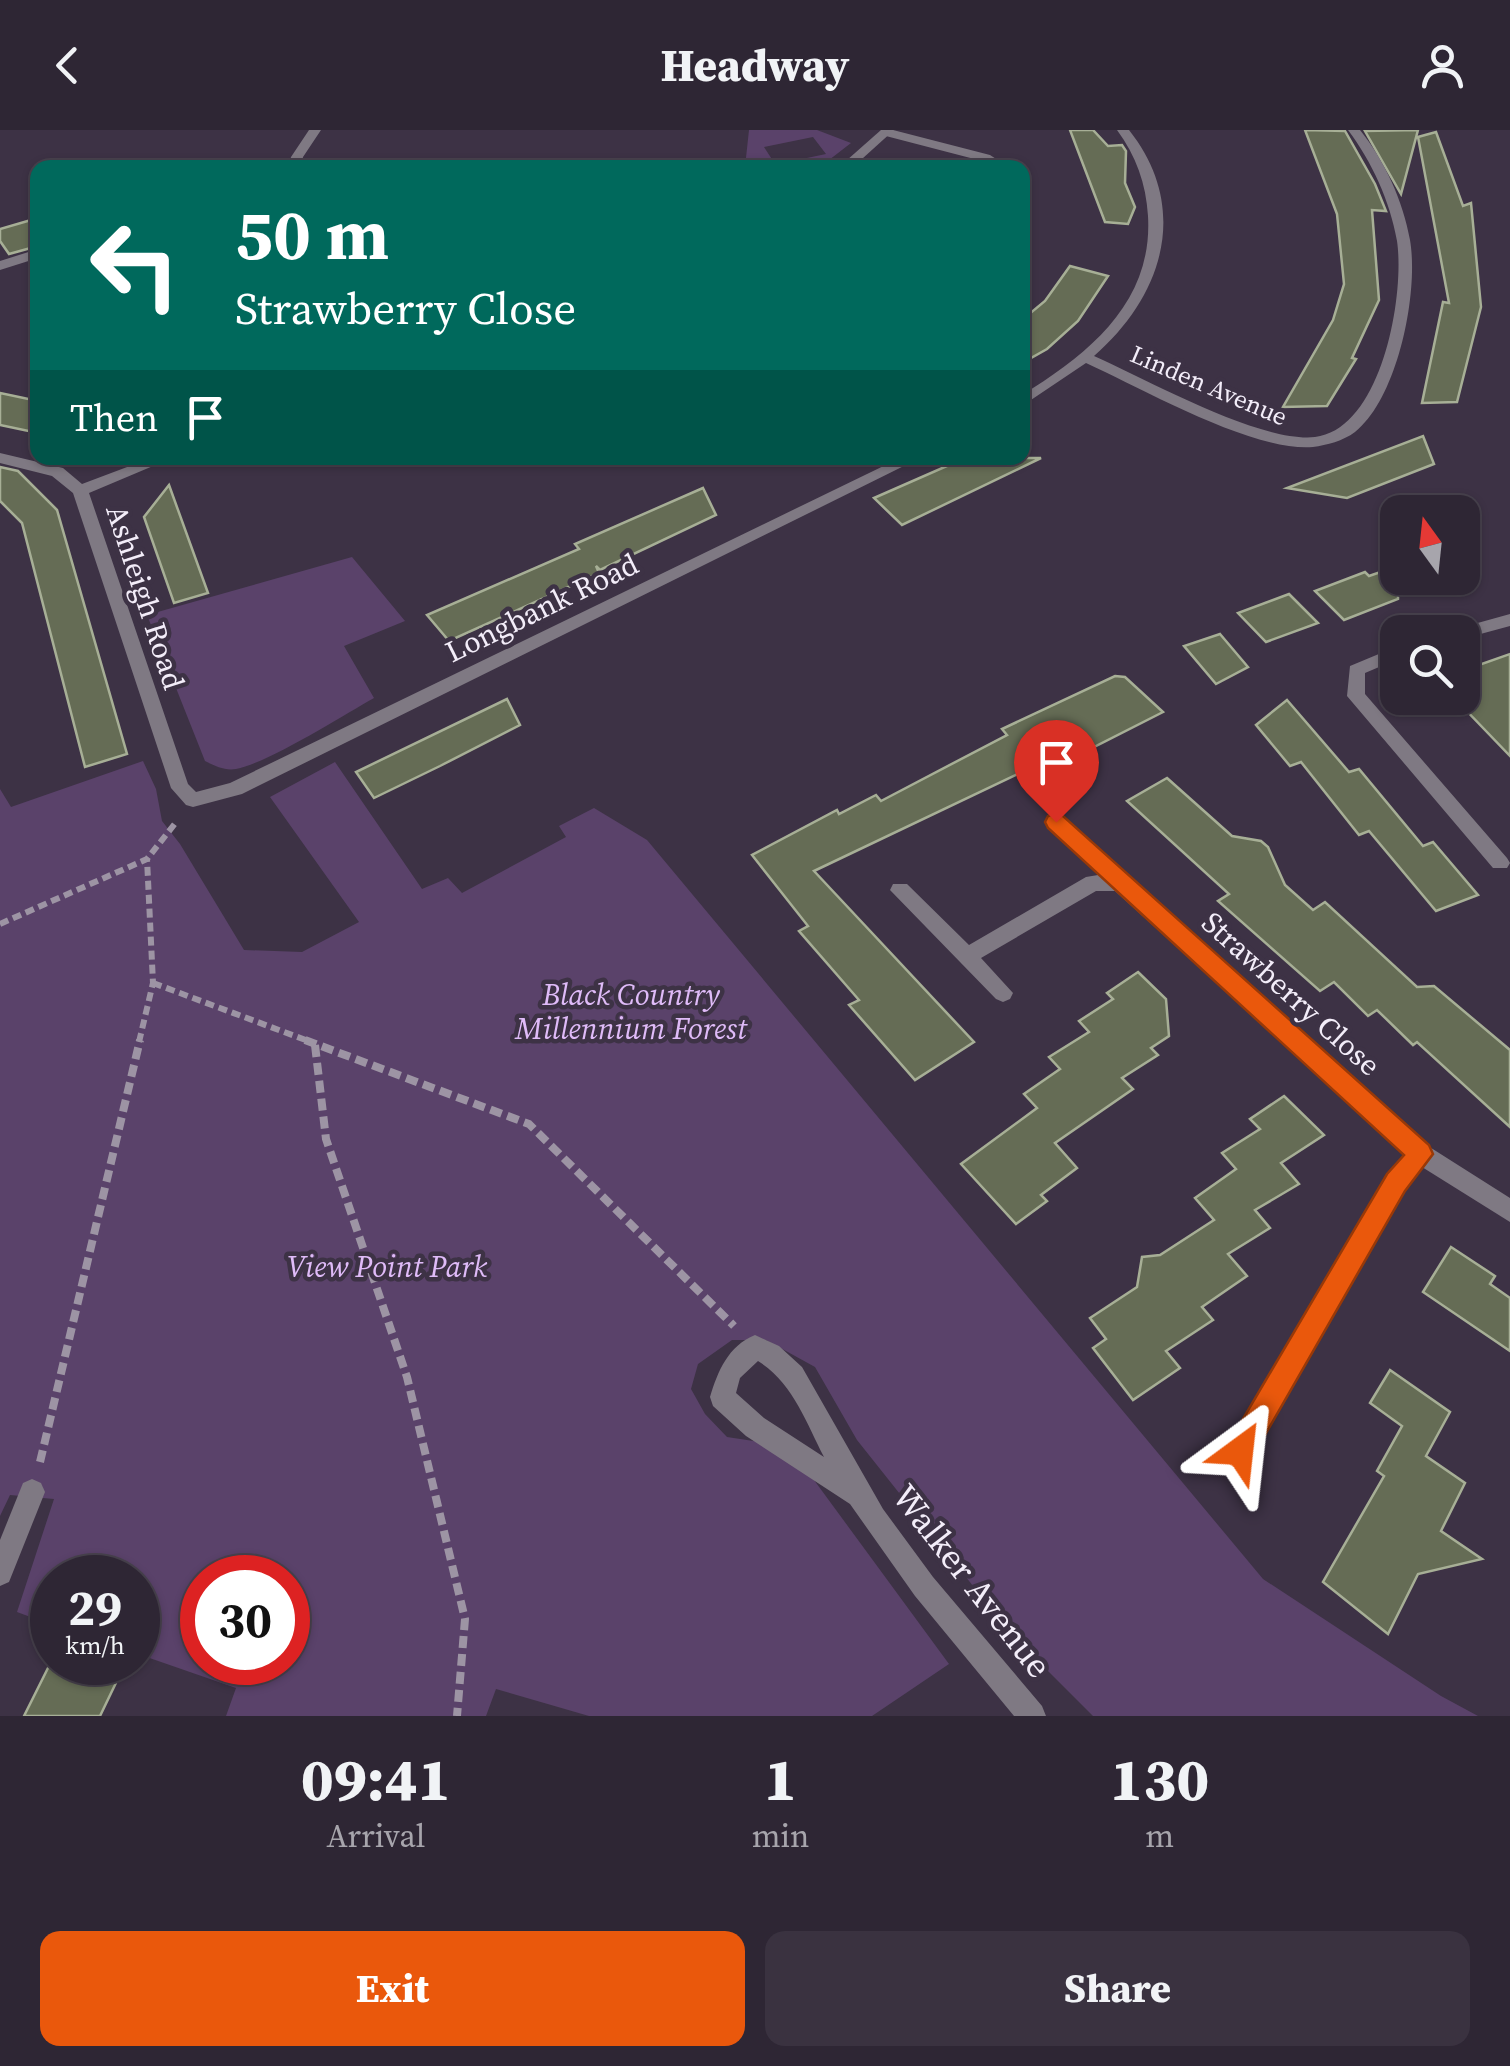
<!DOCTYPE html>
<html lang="en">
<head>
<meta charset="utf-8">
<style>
  body { margin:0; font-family:"Source Serif 4",serif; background:#3a3240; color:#f1f3f6; height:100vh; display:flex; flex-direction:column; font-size:38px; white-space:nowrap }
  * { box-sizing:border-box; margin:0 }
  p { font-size:32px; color:#a7a5ac }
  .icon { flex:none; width:55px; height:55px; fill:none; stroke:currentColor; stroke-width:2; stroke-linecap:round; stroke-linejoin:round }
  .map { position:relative; height:1586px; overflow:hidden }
  .side { display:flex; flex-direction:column; background:#2e2634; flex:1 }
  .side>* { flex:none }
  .banner { position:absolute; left:30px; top:30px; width:1000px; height:305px; border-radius:20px; box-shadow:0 2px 8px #0004,0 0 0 2px #49434f; background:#00695c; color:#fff; overflow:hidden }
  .needle { width:65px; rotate:345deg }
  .controls { position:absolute; left:1380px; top:365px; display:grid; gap:20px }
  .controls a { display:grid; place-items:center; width:100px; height:100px; border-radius:20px; background:#2e2634; box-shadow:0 2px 8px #0004,0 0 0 2px #49434f; font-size:50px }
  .speed { position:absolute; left:30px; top:1425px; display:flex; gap:20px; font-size:50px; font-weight:700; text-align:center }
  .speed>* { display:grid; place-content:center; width:130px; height:130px; border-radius:50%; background:#2e2634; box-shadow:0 2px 8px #0004,0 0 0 2px #49434f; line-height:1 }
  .speed small { font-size:25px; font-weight:400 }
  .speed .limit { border:15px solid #d22; background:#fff; color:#111 }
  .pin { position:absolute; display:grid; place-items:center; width:85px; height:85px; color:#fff; margin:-102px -42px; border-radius:50% 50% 50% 0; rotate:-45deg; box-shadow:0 0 10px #0007 }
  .pin .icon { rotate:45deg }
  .me { position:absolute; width:110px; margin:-55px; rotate:30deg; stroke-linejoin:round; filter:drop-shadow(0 0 8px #0008) }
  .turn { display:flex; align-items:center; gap:35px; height:210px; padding:0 40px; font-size:45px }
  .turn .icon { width:130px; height:130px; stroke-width:2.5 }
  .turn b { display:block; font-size:70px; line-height:85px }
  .then { display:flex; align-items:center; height:95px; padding:0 40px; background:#0003; gap:20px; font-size:38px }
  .eta { display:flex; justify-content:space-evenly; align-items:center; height:170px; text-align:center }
  .eta b { font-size:60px; font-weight:800; line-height:70px }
  .button { display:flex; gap:20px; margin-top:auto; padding:20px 40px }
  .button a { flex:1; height:115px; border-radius:20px; background:#ea580c; color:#fff; font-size:40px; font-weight:800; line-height:115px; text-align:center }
  .button a+a { background:#3a3240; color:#f1f3f6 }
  header { display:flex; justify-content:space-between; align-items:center; height:130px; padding:0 40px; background:#2e2634; font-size:45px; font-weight:800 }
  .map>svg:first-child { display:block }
</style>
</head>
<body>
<header><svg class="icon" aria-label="back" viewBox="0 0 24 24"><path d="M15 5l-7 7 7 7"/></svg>Headway<svg class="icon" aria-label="person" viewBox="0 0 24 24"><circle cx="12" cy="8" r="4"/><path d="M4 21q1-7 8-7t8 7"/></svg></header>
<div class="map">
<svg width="1510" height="1586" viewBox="0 0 1510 1586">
  <rect width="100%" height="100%" fill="#3d3245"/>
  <g fill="#5a426a" fill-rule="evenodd">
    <polygon points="749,0 817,0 851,13 820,37 807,37 802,29 826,24 813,7 764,17 775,34 790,31 793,37 745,37"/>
    <path d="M352 427 405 491 344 516 374 568C342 586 268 633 236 639 225 641 215 636 205 631L147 485Z"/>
    <path d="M143 631 156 659 162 691 180 714 244 820 302 822 359 792 270 667 335 632 422 759 448 748 462 763 566 707 559 696 594 678 647 710 1263 1449 1441 1566 1478 1586H1093L1012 1505 857 1310 815 1237 766 1210H732L698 1234 691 1259 705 1284 727 1307 760 1312 786 1326 814 1350 949 1534 872 1586H589L496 1559 486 1586H226L236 1558 138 1524V1448H52V1495L17 1482 54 1369 10 1365 0 1386V659L11 677ZM202 1448H288V1532H202Z"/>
  </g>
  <g fill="#656c55" stroke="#a7af96" stroke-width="2.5">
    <polygon points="1070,0 1093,0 1108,16 1122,15 1126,21 1125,53 1135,77 1128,94 1105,92"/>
    <polygon points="1305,0 1345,1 1375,54 1386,81 1372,80 1379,170 1352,228 1356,229 1327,276 1283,277 1333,190 1344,154 1337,84"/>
    <polygon points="1418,0 1401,64 1365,1"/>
    <polygon points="1436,2 1463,76 1471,73 1481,177 1457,272 1422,273 1443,172 1449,173 1418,7"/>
    <polygon points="38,88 38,116 9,124 0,111 0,99"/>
    <polygon points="1070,136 1108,146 1078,191 1047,219 1022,233 1022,190 1045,171"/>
    <polygon points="0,263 38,271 38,303 0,295"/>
    <polygon points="1423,306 1434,334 1347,368 1287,358"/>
    <polygon points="965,328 1041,328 902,395 874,368"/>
    <polygon points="0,337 18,341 57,380 127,624 85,637 22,393 0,371"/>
    <polygon points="169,355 208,463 174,473 144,387"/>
    <polygon points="703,358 716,385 600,440 596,436 599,443 449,511 427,485 579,419 575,414"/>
    <polygon points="1398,436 1398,469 1344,490 1315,461 1365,442 1369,446"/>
    <polygon points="1289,464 1318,493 1266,512 1238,483"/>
    <polygon points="1220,504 1248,537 1216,554 1184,516"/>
    <polygon points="1510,524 1510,626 1462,576 1462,541"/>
    <polygon points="1115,546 1125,547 1163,582 1035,647 1028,639 814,741 974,912 915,950 849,875 859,870 799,801 808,796 752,725 837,680 839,684 876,665 881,671 1007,605 1002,599"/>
    <polygon points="507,569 520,595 440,636 374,668 356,642"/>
    <polygon points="1287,570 1349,642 1359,639 1423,716 1433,712 1478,765 1436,781 1369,701 1359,705 1301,632 1290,636 1256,595"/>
    <polygon points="1167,648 1232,706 1261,711 1268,717 1285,755 1313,780 1325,772 1417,857 1434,856 1510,920 1510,997 1417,912 1413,915 1377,880 1368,886 1334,852 1320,861 1218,771 1229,764 1127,671"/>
    <polygon points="1138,842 1166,869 1169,906 1151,918 1158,925 1122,948 1133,959 1055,1013 1077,1038 1041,1065 1047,1071 1016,1094 961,1034 1037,978 1024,964 1060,939 1049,927 1089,902 1079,891 1113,869 1107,863"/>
    <polygon points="1284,966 1324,1005 1281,1033 1299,1054 1255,1080 1270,1098 1228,1124 1247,1146 1202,1177 1213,1190 1166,1221 1180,1238 1133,1270 1093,1218 1106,1209 1090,1188 1137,1157 1142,1127 1160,1125 1214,1090 1195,1068 1236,1039 1222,1023 1260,999 1250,989"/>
    <polygon points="1451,1117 1495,1146 1490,1154 1510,1168 1510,1221 1423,1162"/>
    <polygon points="1390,1240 1450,1282 1426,1326 1465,1353 1441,1401 1482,1429 1418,1444 1388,1504 1323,1452 1384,1346 1377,1341 1402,1296 1370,1273"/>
    <polygon points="51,1532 126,1532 100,1586 24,1586"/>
  </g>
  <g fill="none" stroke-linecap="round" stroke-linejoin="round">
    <g stroke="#9d94a4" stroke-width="6" stroke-dasharray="9 5" stroke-linecap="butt">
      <polyline points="0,794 147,729 177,691"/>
      <polyline points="153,853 311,912"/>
      <polyline points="139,912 153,853 147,729"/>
    </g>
    <g stroke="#9d94a4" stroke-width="8" stroke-dasharray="12 6" stroke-linecap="butt">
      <polyline points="305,910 529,994 734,1196"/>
      <polyline points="315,915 326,1009 407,1247 465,1489 457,1586"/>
      <polyline points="40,1332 140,910"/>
    </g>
    <polygon fill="#7f7983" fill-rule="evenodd" points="881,0 893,0 990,25 1010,38 994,38 982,31 882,5"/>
    <g fill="#7f7983" fill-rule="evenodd">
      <polygon points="309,0 321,0 303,27 301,38 288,38 291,27"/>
      <polygon points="881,0 894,0 852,38 838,38"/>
      <path d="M1117 0H1129C1191 78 1163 166 1094 226 1148 250 1260 313 1315 307 1382 299 1405 165 1397 111 1390 71 1372 32 1348 0H1360C1385 31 1403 71 1410 110 1419 162 1398 268 1355 302 1343 311 1327 315 1313 317 1253 322 1143 259 1086 233L1022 276V265C1090 223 1153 172 1148 86 1146 53 1136 26 1117 0Z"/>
      <polygon points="38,119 38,128 0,140 0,131"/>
      <polygon points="0,323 63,338 82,354 151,328 172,328 89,363 188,654 196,662 230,653 900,328 920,328 242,664 193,677 186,675 171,658 73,363 52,346 0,333"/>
      <polygon points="1510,484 1510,496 1462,509 1462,502 1454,502 1456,499"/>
      <polygon points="1398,516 1398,529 1365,543 1365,564 1507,728 1510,733 1507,738 1493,738 1347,566 1350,536"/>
      <polygon points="1055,685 1062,687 1428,1016 1510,1068 1510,1092 1422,1037 1404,1059 1249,1330 1240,1334 1231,1330 1227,1321 1231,1312 1388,1045 1405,1024 1115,761 1096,761 981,828 1013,863 1010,869 1003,872 996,869 890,760 893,754 907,754 969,815 1086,747 1098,745 1048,697 1045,692"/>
      <path d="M755 1205 779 1216 802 1237 883 1379 933 1447 1042 1576 1046 1586H1014L915 1466 850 1374 746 1306 713 1276 710 1267C718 1241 728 1216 755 1205ZM758 1231C793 1253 806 1292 824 1327L764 1288 736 1263 740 1248Z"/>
      <polygon points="32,1349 41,1353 45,1362 9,1452 0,1456 0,1410 23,1353"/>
    </g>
  </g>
  <polygon fill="#ea580c" stroke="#983908" stroke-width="2.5" points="1056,683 1063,686 1429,1015 1433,1024 1405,1061 1250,1331 1240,1335 1230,1331 1226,1321 1230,1311 1387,1044 1404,1025 1048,698 1045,692 1048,686"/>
  <g text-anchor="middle" stroke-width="9" stroke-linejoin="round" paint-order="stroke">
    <g font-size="25" fill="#f3edf9" stroke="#3d3245">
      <text transform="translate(1209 255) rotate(23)" y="9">Linden Avenue</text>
    </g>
    <g font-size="30" fill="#f3edf9" stroke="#3d3245">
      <text transform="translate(145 467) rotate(72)" y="10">Ashleigh Road</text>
      <text transform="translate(542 478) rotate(-26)" y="10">Longbank Road</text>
      <text transform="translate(1291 864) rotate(42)" y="10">Strawberry Close</text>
    </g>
    <g font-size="30" font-style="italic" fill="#dfbbf8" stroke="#3d3245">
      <text x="631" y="875">Black Country<tspan x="631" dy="34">Millennium Forest</tspan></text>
      <text x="387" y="1147">View Point Park</text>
    </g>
    <g font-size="35" fill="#f3edf9" stroke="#3d3245">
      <text transform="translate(972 1451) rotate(52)" y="12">Walker Avenue</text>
    </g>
  </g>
</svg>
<div class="controls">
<a><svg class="needle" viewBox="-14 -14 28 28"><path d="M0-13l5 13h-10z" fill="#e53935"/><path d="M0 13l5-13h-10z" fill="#a7a5ac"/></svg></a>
<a><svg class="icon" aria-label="search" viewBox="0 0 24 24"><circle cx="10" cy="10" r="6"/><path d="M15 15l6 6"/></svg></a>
</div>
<div class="speed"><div>29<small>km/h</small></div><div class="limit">30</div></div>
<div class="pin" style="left:1056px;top:692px;background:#d93025"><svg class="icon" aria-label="arrive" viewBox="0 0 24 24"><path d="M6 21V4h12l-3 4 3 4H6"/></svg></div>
<svg class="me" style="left:1240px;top:1321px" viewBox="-20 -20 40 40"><path d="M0-17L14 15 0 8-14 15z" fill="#ea580c" stroke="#fff" stroke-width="4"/></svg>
<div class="banner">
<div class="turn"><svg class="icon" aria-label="left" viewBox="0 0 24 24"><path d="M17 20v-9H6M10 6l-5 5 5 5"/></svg><div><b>50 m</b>Strawberry Close</div></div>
<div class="then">Then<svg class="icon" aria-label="arrive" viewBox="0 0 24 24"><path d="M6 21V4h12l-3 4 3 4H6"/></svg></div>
</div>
</div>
<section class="side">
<div class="eta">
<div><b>09:41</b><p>Arrival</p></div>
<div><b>1</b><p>min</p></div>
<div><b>130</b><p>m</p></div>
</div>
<div class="button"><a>Exit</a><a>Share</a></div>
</section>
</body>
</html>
